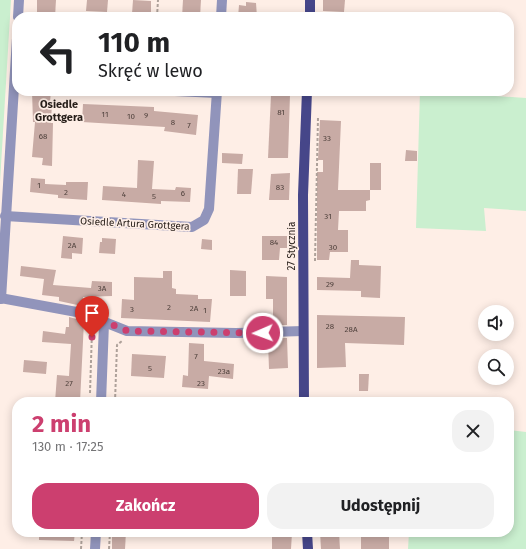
<!DOCTYPE html>
<html lang="pl">
<head>
<meta charset="utf-8">
<style>
  body { margin:0; font-family:"Fira Sans",sans-serif; background:#f2f2f2; color:#202124; height:100vh; display:flex; flex-direction:column; font-size:15px; white-space:nowrap }
  * { box-sizing:border-box; margin:0 }
  p { font-size:13px; color:#757577 }
  .icon { flex:none; width:22px; height:22px; fill:none; stroke:currentColor; stroke-width:2; stroke-linecap:round; stroke-linejoin:round }
  .map { position:relative; flex:1; overflow:hidden }
  .drawer { position:absolute; left:12px; top:397px; width:502px; height:140px; display:flex; flex-direction:column; background:#fff; border-radius:16px; box-shadow:0 2px 10px #0003 }
  .drawer>* { flex:none }
  .guide { position:absolute; left:12px; top:12px; width:502px; height:84px; border-radius:16px; box-shadow:0 2px 10px #0003; background:#fff; color:#202124; overflow:hidden }
  .buttons { position:absolute; left:478px; top:305px; display:grid; gap:8px }
  .buttons a { display:grid; place-items:center; width:36px; height:36px; border-radius:50%; background:#fff; box-shadow:0 2px 10px #0003; font-size:20px }
  .pin { position:absolute; display:grid; place-items:center; width:34px; height:34px; color:#fff; margin:-41px -17px; border-radius:50% 50% 50% 0; rotate:-45deg; box-shadow:0 0 4px #0007 }
  .pin .icon { rotate:45deg }
  .me { position:absolute; width:44px; margin:-22px; rotate:268deg; stroke-linejoin:round; filter:drop-shadow(0 0 3px #0008) }
  .turn { display:flex; align-items:center; gap:14px; height:84px; padding:0 20px; font-size:18px }
  .turn .icon { width:52px; height:52px; stroke-width:2.5 }
  .turn b { display:block; font-size:28px; line-height:34px }
  .round { display:grid; place-items:center; flex:none; width:42px; height:42px; border-radius:16px; background:#f2f2f2 }
  .overview { display:flex; align-items:center; justify-content:space-between; height:68px; padding:0 20px }
  h1 { font-size:24px; font-weight:700; line-height:30px; color:#cc3f6f }
  .primary-button { display:flex; gap:8px; margin-top:auto; padding:8px 20px }
  .primary-button a { flex:1; height:46px; border-radius:16px; background:#cc3f6f; color:#fff; font-size:16px; font-weight:700; line-height:46px; text-align:center }
  .primary-button a+a { background:#f2f2f2; color:#202124 }
  .map>svg:first-child { display:block }
</style>
</head>
<body>
<div class="map">
<svg width="526" height="549" viewBox="0 0 526 549">
  <rect width="100%" height="100%" fill="#feeee6"/>
  <g fill="#caefcf">
    <polygon points="0,0 11,0 0,182"/>
    <polygon points="420,91 526,98 526,211 484,208 486,231 416,228"/>
    <polygon points="509,430 526,432 526,549 408,549 409,532 509,532"/>
  </g>
  <g fill="#c8aba5">
    <polygon points="37,0 56,0 55,17 37,17"/>
    <polygon points="87,0 108,0 107,12 86,11"/>
    <polygon points="133,0 151,1 151,15 132,14"/>
    <polygon points="183,0 201,0 200,17 182,17"/>
    <polygon points="323,0 345,0 344,12 323,11"/>
    <polygon points="246,2 256,3 257,17 238,17 239,5 246,6"/>
    <polygon points="32,91 51,91 50,102 52,102 51,123 53,123 52,166 42,165 43,158 32,157 35,122 33,122"/>
    <polygon points="271,95 290,95 288,158 268,158"/>
    <polygon points="83,104 154,107 154,111 198,115 196,135 164,131 165,127 82,122"/>
    <polygon points="320,120 341,121 338,190 370,190 370,163 381,163 381,190 370,190 370,200 366,201 366,211 339,211 338,230 348,230 348,252 330,252 329,260 317,260 317,172 323,172 323,160 318,160"/>
    <polygon points="406,150 417,151 417,161 405,161"/>
    <polygon points="222,153 243,154 242,164 222,163"/>
    <polygon points="138,160 154,161 152,189 175,190 176,187 191,188 190,202 161,201 161,204 102,200 103,186 137,188"/>
    <polygon points="238,169 253,169 251,194 237,194"/>
    <polygon points="290,173 289,200 269,200 271,174"/>
    <polygon points="31,178 45,179 45,184 66,185 66,182 88,182 87,200 58,198 58,195 30,192"/>
    <polygon points="63,236 83,238 82,254 72,253 72,259 61,258"/>
    <polygon points="262,236 287,236 287,248 280,248 279,260 262,260"/>
    <polygon points="102,238 116,239 115,254 99,253 100,242 102,242"/>
    <polygon points="202,239 212,240 212,250 201,249"/>
    <polygon points="351,260 359,260 359,265 381,266 380,298 361,297 361,291 317,290 317,277 350,278"/>
    <polygon points="21,266 56,270 53,285 91,288 92,281 112,282 112,296 83,297 82,306 59,301 59,297 42,295 44,279 20,276"/>
    <polygon points="230,270 246,271 246,296 230,296"/>
    <polygon points="163,271 172,271 172,288 176,289 176,294 198,295 198,299 212,299 210,322 121,318 122,299 134,300 134,277 163,278"/>
    <polygon points="266,276 287,277 287,325 273,325 273,299 266,299"/>
    <polygon points="317,315 405,317 404,345 345,343 346,367 317,368"/>
    <polygon points="69,317 84,321 80,402 55,402 57,375 69,376 71,344 42,342 43,331 65,334 66,327 69,327"/>
    <polygon points="274,338 287,338 288,368 269,369 268,342 274,342"/>
    <polygon points="189,343 204,344 204,361 234,364 233,379 209,376 208,389 182,387 183,375 188,376"/>
    <polygon points="132,354 166,356 164,378 131,376"/>
    <polygon points="24,360 47,362 46,374 23,372"/>
    <polygon points="359,374 369,374 368,391 359,391"/>
    <polygon points="39,532 75,532 74,541 39,540"/>
    <polygon points="112,532 126,532 125,549 112,549"/>
    <polygon points="272,532 292,533 291,549 272,549"/>
    <polygon points="320,532 339,532 340,549 321,549"/>
    <rect x="361" y="532" width="28" height="17"/>
  </g>
  <g fill="none" stroke-linecap="round" stroke-linejoin="round">
    <g stroke="#aea19a" stroke-width="2" stroke-dasharray="3 2" stroke-linecap="butt">
      <polyline points="157,17 158,0"/>
      <polyline points="315,261 318,117"/>
      <polyline points="90,393 92,330"/>
      <polyline points="115,402 117,345 122,341"/>
      <polyline points="81,549 82,532"/>
      <polyline points="109,549 110,532"/>
    </g>
    <g stroke="#9194bb" stroke-width="10">
      <polyline points="18,17 19,0"/>
      <polyline points="221,17 222,0"/>
      <polyline points="175,91 217,93"/>
      <polyline points="5,216 192,227 204,220 209,209 217,91"/>
      <polyline points="0,298 82,313 127,331 236,333 303,331"/>
      <polyline points="1,299 17,38"/>
      <polyline points="101,402 104,323"/>
      <polyline points="95,549 96,532"/>
    </g>
    <g stroke="#464689" stroke-width="10">
      <polyline points="310,17 310,0"/>
      <polyline points="304,402 303,195 307,91"/>
      <polyline points="307,532 308,549"/>
    </g>
  </g>
  <g fill="none" stroke-linecap="round" stroke-linejoin="round">
    <polyline stroke="#cc3f6f" stroke-width="7" stroke-dasharray="0 12.6" points="92,337 91,322 84,318 82,313 128,331 263,333"/>
  </g>
  <g text-anchor="middle" stroke-width="3.5" stroke-linejoin="round" paint-order="stroke">
    <g font-size="8" fill="#4f413c">
      <text x="281" y="115">81</text>
      <text x="105" y="117">11</text>
      <text x="146" y="118">9</text>
      <text x="131" y="119">10</text>
      <text x="173" y="125">8</text>
      <text x="189" y="128">7</text>
      <text x="43" y="139">68</text>
      <text x="327" y="141">33</text>
      <text x="39" y="188">1</text>
      <text x="280" y="190">83</text>
      <text x="66" y="195">2</text>
      <text x="183" y="196">6</text>
      <text x="124" y="197">4</text>
      <text x="154" y="199">5</text>
      <text x="328" y="219">31</text>
      <text x="274" y="245">84</text>
      <text x="72" y="248">2A</text>
      <text x="333" y="250">30</text>
      <text x="330" y="287">29</text>
      <text x="102" y="291">3A</text>
      <text x="169" y="310">2</text>
      <text x="194" y="311">2A</text>
      <text x="132" y="312">3</text>
      <text x="205" y="313">1</text>
      <text x="330" y="329">28</text>
      <text x="351" y="332">28A</text>
      <text x="196" y="359">7</text>
      <text x="150" y="371">5</text>
      <text x="224" y="374">23a</text>
      <text x="69" y="386">27</text>
      <text x="201" y="386">23</text>
    </g>
    <g font-size="10" fill="#271e19" stroke="#feeee6">
      <text transform="translate(135 223) rotate(3)" y="4">Osiedle Artura Grottgera</text>
      <text transform="translate(291 246) rotate(-90)" y="4">27 Stycznia</text>
    </g>
    <g font-size="11" font-weight="bold" fill="#271e19" stroke="#feeee6">
      <text x="59" y="108">Osiedle<tspan x="59" dy="13">Grottgera</tspan></text>
    </g>
  </g>
</svg>
<div class="buttons">
<a><svg class="icon" aria-label="sound" viewBox="0 0 24 24"><path d="M4 9h4l5-4v14l-5-4H4zM17 9q2 3 0 6"/></svg></a>
<a><svg class="icon" aria-label="search" viewBox="0 0 24 24"><circle cx="10" cy="10" r="6"/><path d="M15 15l6 6"/></svg></a>
</div>
<div class="pin" style="left:92px;top:337px;background:#d93025"><svg class="icon" aria-label="arrive" viewBox="0 0 24 24"><path d="M6 21V4h12l-3 4 3 4H6"/></svg></div>
<svg class="me" style="left:263px;top:333px" viewBox="-20 -20 40 40"><circle r="17" fill="#cc3f6f" stroke="#fff" stroke-width="3"/><path d="M0-11L8 9 0 5-8 9z" fill="#fff"/></svg>
<div class="guide">
<div class="turn"><svg class="icon" aria-label="left" viewBox="0 0 24 24"><path d="M17 20v-9H6M10 6l-5 5 5 5"/></svg><div><b>110 m</b>Skręć w lewo</div></div>
</div>
<section class="drawer">
<div class="overview"><div><h1>2 min</h1><p>130 m · 17:25</p></div><a class="round"><svg class="icon" aria-label="close" viewBox="0 0 24 24"><path d="M6 6l12 12M18 6L6 18"/></svg></a></div>
<div class="primary-button"><a>Zakończ</a><a>Udostępnij</a></div>
</section>
</div>
</body>
</html>
